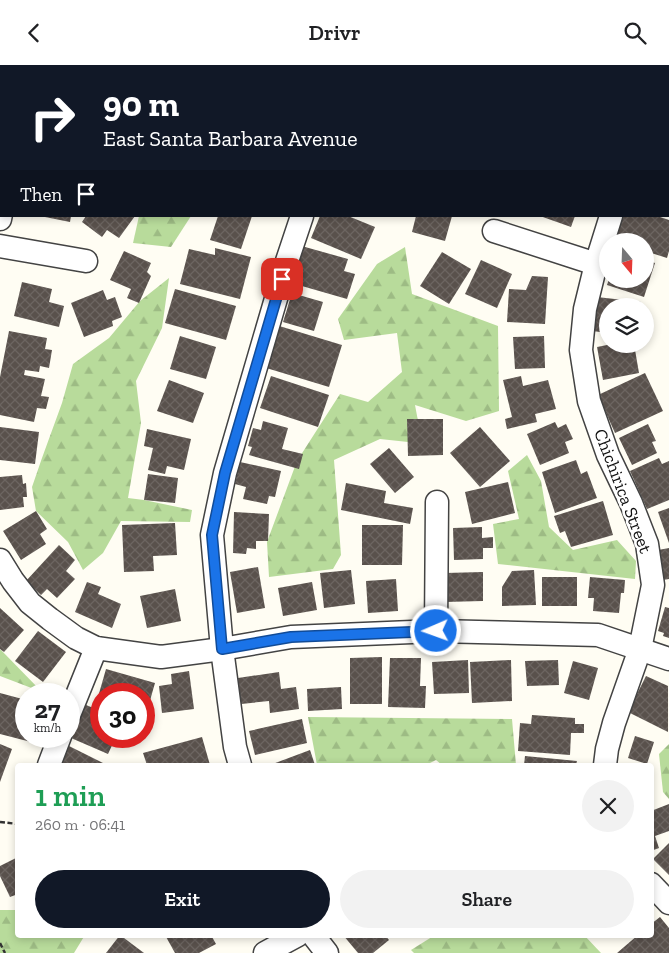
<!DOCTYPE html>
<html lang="en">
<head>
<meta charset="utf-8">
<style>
  body { margin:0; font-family:"Zilla Slab",serif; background:#f2f2f2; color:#202124; height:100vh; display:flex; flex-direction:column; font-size:19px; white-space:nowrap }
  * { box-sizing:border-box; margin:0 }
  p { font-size:16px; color:#757577 }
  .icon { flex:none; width:28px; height:28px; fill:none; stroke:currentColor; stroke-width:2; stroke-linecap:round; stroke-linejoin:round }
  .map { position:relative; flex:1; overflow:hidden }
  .panel { position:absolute; left:15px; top:698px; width:639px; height:175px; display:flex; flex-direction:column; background:#fff; border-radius:5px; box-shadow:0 2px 8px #0003 }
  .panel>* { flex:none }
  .banner { position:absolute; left:0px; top:0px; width:670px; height:152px; box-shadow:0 2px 8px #0003; background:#111827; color:#fff; overflow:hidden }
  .needle { width:32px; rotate:161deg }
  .buttons { position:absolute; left:599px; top:168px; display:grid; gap:10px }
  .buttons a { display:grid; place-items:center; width:55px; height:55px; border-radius:50%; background:#fff; box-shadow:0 2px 8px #0003; font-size:25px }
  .speed { position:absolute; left:15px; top:618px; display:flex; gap:10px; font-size:25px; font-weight:700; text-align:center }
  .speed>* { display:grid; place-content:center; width:65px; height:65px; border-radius:50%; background:#fff; box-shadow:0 2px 8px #0003; line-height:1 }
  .speed small { font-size:12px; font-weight:400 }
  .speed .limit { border:8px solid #d22; background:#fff; color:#111 }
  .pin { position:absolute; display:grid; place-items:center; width:42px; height:42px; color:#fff; margin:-21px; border-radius:10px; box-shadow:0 2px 8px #0006 }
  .me { position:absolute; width:55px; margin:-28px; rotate:268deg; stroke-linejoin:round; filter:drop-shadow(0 0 4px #0008) }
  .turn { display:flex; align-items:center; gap:18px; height:105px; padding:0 20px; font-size:22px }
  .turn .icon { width:65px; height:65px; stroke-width:2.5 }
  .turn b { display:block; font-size:35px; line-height:42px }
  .then { display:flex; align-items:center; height:48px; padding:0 20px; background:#0003; gap:10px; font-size:19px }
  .round { display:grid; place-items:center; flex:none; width:52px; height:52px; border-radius:26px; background:#f2f2f2 }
  .overview { display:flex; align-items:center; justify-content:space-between; height:85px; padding:0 20px }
  h1 { font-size:30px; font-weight:600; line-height:38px; color:#1e9e55 }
  .cta { display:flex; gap:10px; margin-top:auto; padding:10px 20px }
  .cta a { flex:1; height:58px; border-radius:30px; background:#111827; color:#fff; font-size:20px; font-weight:600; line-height:58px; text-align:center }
  .cta a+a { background:#f2f2f2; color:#202124 }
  header { display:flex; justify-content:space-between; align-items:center; height:65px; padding:0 20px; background:#fff; font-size:22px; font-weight:600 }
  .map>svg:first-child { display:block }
</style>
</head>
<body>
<header><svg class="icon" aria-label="back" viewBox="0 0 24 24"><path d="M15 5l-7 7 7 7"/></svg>Drivr<svg class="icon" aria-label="search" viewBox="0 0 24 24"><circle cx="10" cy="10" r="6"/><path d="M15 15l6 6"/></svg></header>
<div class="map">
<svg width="669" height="888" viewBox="0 0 669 888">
  <defs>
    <pattern id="forest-firs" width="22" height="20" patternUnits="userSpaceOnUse" patternTransform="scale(1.25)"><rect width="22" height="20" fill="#b8db9b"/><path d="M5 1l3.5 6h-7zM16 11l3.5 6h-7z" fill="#9dbb84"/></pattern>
    <pattern id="building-cross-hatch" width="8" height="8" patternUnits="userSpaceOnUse" patternTransform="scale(1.25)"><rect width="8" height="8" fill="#59514c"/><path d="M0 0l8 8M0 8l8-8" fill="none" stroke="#6c6561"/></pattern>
  </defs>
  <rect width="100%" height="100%" fill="#fffdf3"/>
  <g fill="url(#forest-firs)">
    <polygon points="139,151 191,151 171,182 133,178"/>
    <polygon points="405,182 412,229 498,261 499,346 466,356 415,340 421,372 408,377 380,374 334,395 341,490 333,504 269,512 267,477 297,396 340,329 368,337 402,307 397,268 344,275 338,254 377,199"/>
    <polygon points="169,213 162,263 136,316 141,358 128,433 144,435 192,445 190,457 121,456 103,488 83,505 68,477 36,446 32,422 42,393 62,338 73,299 109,273 140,236"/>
    <polygon points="527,390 541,416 549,462 573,485 617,475 636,496 635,514 498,499 493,459 519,454 508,406"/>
    <polygon points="0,585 1,585 42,627 0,611"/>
    <polygon points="308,652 512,654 516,700 442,700 436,695 426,700 317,700"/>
    <polygon points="669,679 669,734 663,727 659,689"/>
    <polygon points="0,845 17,845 18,870 85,870 74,888 0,888"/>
    <polygon points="435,870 584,870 601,888 414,888 411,885"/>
  </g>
  <g fill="url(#building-cross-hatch)">
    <polygon points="45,151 71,151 70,157 45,152"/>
    <polygon points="86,151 135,151 119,173 107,165 102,172 82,157"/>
    <polygon points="218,151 252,151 241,184 210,175"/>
    <polygon points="320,151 348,151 375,162 361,194 311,173"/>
    <polygon points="416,151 452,151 445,176 412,167"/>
    <polygon points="540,151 575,151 571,162"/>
    <polygon points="621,151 657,151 669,155 669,186 667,193 645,186 645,176 613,176"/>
    <polygon points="298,180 348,194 344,206 355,209 347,234 288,217"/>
    <polygon points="215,183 251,192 240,234 180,219 189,184 215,190"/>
    <polygon points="124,186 151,198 147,207 151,211 139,238 127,233 131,224 110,215"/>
    <polygon points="442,187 471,204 449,239 420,221"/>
    <polygon points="645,194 655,198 644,232 607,220 609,214 645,214"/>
    <polygon points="481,195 512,209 497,243 465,229"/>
    <polygon points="532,211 548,212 545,259 507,257 509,224 526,225"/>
    <polygon points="22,217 52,224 49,237 64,241 59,262 14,251"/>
    <polygon points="175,224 236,241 226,275 165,258"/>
    <polygon points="103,225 107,235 115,232 122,252 112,256 113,261 84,272 71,238"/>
    <polygon points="292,228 323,237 314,266 283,257"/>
    <polygon points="597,232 641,237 640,241 608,241 608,268 592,266"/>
    <polygon points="276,260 342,280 329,322 263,302"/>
    <polygon points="9,266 47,273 45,284 52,285 49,303 40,301 39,307 25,305 24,310 45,314 41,331 49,332 46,344 37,343 34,357 0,350 0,312"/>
    <polygon points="180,271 216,282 206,314 170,304"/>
    <polygon points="544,271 545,303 515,304 513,272"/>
    <polygon points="612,279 634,279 639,308 603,315 597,282"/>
    <polygon points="645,308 663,346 615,368 598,330"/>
    <polygon points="271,311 329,330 318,362 260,343"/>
    <polygon points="521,311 523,321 548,315 556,344 535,349 537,357 507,364 505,354 512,352 503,315"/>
    <polygon points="169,315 204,328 193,358 157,346"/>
    <polygon points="407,354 443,354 443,390 408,391"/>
    <polygon points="263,356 288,363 282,384 303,389 299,404 249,390 252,382 248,381 253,363 261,365"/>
    <polygon points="555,357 558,363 566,359 573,374 565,377 569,388 540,400 527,369"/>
    <polygon points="648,359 656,376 652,377 657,388 632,400 619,373"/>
    <polygon points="0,362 39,367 35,399 0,395"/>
    <polygon points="480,362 510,396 480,422 450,388"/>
    <polygon points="147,364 191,374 184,405 167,401 165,409 148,405 153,383 144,381"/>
    <polygon points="389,383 414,412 395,428 370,399"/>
    <polygon points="659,393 662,399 669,396 669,435 647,444 630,406"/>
    <polygon points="576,395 581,409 587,406 597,433 555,448 542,407"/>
    <polygon points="240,397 281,406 275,432 269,431 267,439 243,434 246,422 235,419"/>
    <polygon points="148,409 178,413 175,438 144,435"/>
    <polygon points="22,410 23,419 26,418 27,432 23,432 24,442 0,445 0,412"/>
    <polygon points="508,417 515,448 472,459 465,427"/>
    <polygon points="346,418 386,426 384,438 413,443 410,459 341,445"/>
    <polygon points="603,436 613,470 571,482 565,466 560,468 554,451"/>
    <polygon points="669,443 669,478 658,447"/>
    <polygon points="36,446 47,464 40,469 46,479 21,495 3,466"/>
    <polygon points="234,447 269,449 268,476 256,476 256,484 247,483 246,489 233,488"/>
    <polygon points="175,458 177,490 153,491 154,506 124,507 122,460"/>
    <polygon points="362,460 403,460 402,500 362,500"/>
    <polygon points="482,462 482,473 493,472 493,483 483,483 483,494 454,495 453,463"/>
    <polygon points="59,480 75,495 66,506 75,514 57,533 47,524 41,530 26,516"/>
    <polygon points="669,483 669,514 657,516 653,486"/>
    <polygon points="258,502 265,543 237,548 230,507"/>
    <polygon points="351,505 355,539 324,543 320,508"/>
    <polygon points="534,505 536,540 502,541 502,522 512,506"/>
    <polygon points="483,507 483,536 445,537 445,508"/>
    <rect x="542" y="512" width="35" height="29"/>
    <polygon points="590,512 625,515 624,528 621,528 619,548 593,546 594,533 588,533"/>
    <polygon points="396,514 398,546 368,548 366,516"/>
    <polygon points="87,517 101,522 98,529 121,539 112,563 75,547"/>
    <polygon points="312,517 317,545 283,551 278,523"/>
    <polygon points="175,524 181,556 147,563 140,531"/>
    <polygon points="665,542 669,543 669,573 663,571 664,568 658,566"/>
    <polygon points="0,543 24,565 4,587 0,584"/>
    <polygon points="38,566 66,587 43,617 15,596"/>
    <polygon points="382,592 382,639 350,639 350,593"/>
    <polygon points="390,593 421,593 420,621 426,621 425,643 388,642"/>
    <polygon points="468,595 469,628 434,629 432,597"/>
    <polygon points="511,595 512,636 472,638 470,597"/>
    <polygon points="558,595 559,620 527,621 525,596"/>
    <polygon points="573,596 598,603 589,635 564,628"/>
    <polygon points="106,604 155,618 147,646 144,645 144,629 101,629 101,633 98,632"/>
    <polygon points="189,606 194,644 162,648 159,621 172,619 171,609"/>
    <polygon points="279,607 281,624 296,622 299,644 270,648 269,636 241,639 238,613"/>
    <polygon points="646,611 668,621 668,667 628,647"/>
    <polygon points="341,622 342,644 308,646 307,624"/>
    <polygon points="0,628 26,635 26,671 32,671 31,677 0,669"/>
    <polygon points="86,640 101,646 101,671 134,671 131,681 115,674 108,689 71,673"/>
    <polygon points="532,650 575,653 575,659 584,659 584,668 571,668 570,690 518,686 520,658 531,659"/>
    <polygon points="302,654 307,678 255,690 249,666"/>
    <polygon points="635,671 654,677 647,699 628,693"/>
    <polygon points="202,672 210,700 147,700 143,688"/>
    <polygon points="0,679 12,684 0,717"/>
    <polygon points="65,679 107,700 55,700"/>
    <polygon points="310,685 315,700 270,700"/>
    <polygon points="525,691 577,696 576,700 524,700"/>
    <polygon points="669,739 669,766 655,771 659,783 651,786 651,746"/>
    <polygon points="669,778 669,810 653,794"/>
    <polygon points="18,792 18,829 10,832 0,811 0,801"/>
    <polygon points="660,852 669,863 669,888 617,888 638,870 651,870 651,859"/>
    <polygon points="120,870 144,888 106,888"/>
    <polygon points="165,870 211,870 216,879 199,888 175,888"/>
    <polygon points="343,870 385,870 389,875 373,888 358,888"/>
  </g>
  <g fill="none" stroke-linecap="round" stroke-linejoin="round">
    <defs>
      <g id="minor">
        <polyline points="45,1 47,0"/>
        <polyline points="408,1 410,0"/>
        <polyline points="655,1 656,0"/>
        <polyline points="0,154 1,149"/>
        <polyline points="494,166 596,199"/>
        <polyline points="0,181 86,196"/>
        <polyline points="0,495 13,516 30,538 50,554 76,573 96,583 161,592 222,584 291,572 436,566 598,570 669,594"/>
        <polyline points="436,566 437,437"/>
        <polyline points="69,650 96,583"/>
        <polyline points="49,700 60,671"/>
        <polyline points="240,700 235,682 222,584 212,470 225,408 287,196 302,151"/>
        <polyline points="605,700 607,684 614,658 640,584 653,520 647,479 631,438 608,390 589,336 581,285 585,244 596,199 611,151"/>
        <polyline points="651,819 669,838"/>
        <polyline points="313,870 327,888"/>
        <polyline points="265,888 298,870"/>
      </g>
    </defs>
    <use href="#minor" stroke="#434343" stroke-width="25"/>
    <g stroke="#323232" stroke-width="2.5" stroke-dasharray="5 2.5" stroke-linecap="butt">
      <polyline points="0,757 18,759"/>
      <polyline points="0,878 5,888"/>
    </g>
    <use href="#minor" stroke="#fff" stroke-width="22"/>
  </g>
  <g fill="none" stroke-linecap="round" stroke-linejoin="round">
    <defs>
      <polyline id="route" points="282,214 225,408 212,470 222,584 291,572 436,566"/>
    </defs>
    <use href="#route" stroke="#114b97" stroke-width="12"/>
    <use href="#route" stroke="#1a73e8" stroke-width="9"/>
  </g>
  <g text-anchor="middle" stroke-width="5" stroke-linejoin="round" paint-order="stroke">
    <g font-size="18" fill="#101010" stroke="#fff">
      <text transform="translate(623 426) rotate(69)" y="6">Chichirica Street</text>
    </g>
  </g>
</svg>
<div class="buttons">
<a><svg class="needle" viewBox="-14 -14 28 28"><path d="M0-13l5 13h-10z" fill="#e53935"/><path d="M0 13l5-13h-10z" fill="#757577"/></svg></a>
<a><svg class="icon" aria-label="layers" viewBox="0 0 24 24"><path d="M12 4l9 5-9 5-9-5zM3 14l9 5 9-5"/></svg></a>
</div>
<div class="speed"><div>27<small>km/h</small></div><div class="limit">30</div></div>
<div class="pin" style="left:282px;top:214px;background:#d93025"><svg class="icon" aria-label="arrive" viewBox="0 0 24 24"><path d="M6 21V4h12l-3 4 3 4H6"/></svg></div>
<svg class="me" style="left:436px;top:566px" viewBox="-20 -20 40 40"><circle r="17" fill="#1a73e8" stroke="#fff" stroke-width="3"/><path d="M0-11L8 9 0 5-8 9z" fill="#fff"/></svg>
<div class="banner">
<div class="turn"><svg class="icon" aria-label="right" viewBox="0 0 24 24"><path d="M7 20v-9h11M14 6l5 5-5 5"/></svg><div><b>90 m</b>East Santa Barbara Avenue</div></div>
<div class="then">Then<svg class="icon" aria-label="arrive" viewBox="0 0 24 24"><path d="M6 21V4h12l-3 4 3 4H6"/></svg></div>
</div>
<section class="panel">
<div class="overview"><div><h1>1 min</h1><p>260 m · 06:41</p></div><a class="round"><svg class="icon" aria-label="close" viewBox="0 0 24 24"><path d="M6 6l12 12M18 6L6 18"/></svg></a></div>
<div class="cta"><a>Exit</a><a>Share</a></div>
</section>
</div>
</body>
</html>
